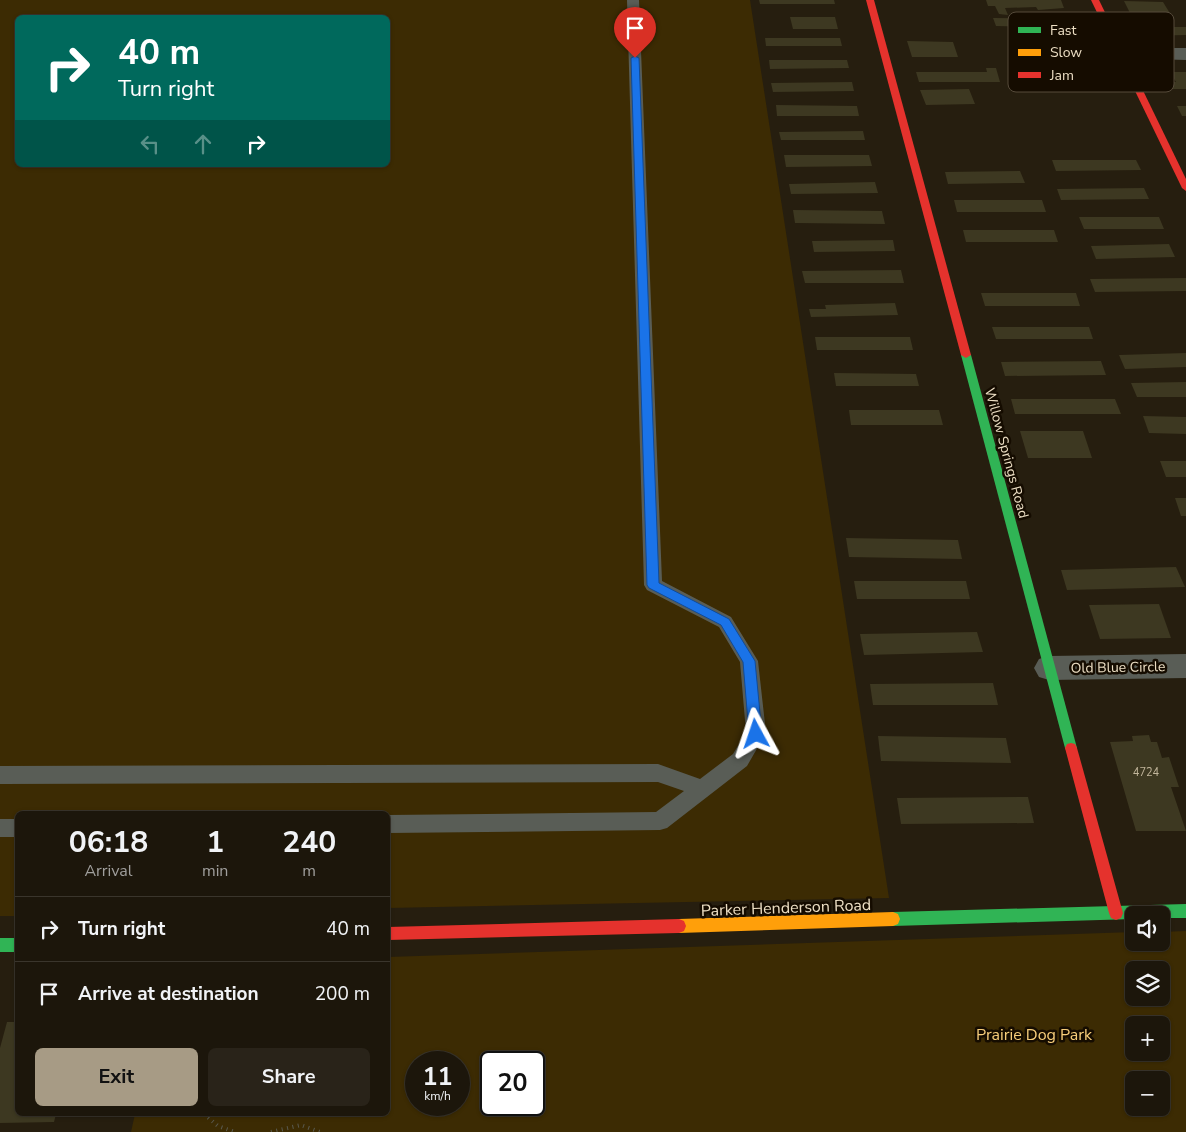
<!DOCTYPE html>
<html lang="en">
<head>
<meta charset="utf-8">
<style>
  body { margin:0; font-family:"Nunito Sans",sans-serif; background:#292319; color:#f1f3f6; height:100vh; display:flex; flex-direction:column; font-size:19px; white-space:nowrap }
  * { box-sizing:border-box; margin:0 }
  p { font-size:16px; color:#a09f9d }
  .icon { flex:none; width:28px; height:28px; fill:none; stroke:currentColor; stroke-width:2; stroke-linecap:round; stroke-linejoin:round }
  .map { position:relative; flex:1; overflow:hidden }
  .drawer { position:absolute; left:15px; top:811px; width:375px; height:305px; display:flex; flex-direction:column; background:#1c160b; border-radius:8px; box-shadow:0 1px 4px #0004,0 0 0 1px #3a352c }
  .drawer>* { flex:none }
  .top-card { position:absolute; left:15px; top:15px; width:375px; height:152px; border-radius:8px; box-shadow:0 1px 4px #0004,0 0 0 1px #3a352c; background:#00695c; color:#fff; overflow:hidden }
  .controls { position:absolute; left:1125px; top:906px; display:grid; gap:10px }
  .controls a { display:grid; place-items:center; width:45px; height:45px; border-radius:8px; background:#1c160b; box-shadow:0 1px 4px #0004,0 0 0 1px #3a352c; font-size:25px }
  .speed { position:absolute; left:405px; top:1051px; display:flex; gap:10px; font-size:25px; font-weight:700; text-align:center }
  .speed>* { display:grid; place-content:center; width:65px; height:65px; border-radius:50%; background:#1c160b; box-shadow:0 1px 4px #0004,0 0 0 1px #3a352c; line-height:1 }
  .speed small { font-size:12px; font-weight:400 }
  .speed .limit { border:2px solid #111; border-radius:8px; background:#fff; color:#111 }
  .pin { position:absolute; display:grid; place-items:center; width:42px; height:42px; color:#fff; margin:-51px -21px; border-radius:50% 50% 50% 0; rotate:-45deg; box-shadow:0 0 5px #0007 }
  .pin .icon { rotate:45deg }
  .me { position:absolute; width:55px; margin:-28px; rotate:355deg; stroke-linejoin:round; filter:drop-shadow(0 0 4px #0008) }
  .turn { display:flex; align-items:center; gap:18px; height:105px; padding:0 20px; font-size:22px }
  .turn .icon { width:65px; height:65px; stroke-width:2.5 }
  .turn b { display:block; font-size:35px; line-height:42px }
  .lanes { display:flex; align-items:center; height:48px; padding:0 20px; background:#0003; justify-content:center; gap:25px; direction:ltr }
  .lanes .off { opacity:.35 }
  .eta { display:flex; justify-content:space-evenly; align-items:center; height:85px; text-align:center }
  .eta b { font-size:30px; font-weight:700; line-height:35px }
  .action { display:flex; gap:10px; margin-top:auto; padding:10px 20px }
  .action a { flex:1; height:58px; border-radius:8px; background:#a79b85; color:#111; font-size:20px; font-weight:700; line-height:58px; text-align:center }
  .action a+a { background:#292319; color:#f1f3f6 }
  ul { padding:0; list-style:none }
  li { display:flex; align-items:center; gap:15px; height:65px; padding:0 20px; border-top:1px solid #3a352c }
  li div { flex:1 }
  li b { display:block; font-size:19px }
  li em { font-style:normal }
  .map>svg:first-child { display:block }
</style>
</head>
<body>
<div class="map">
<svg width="1186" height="1132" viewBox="0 0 1186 1132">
  <rect width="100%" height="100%" fill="#261e0f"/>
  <g fill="#3c2b03" fill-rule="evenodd">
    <path d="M0 0H750L889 898 388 908V814H18L17 916H0ZM18 18H388V165H18Z"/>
    <path d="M1186 931V1132H131L135 1114H388V957L1134 932V942H1161V932ZM1134 970H1161V998H1134ZM1134 1025H1161V1052H1134ZM416 1062H459V1105H416ZM491 1062H534V1105H491ZM1134 1080H1161V1108H1134Z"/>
  </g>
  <g fill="#3d3821">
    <polygon points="759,0 834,0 835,4 760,4"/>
    <polygon points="986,0 1061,0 1064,8 1038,10 1036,7 1005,8 1008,15 999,14 995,6 988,6"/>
    <polygon points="1124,1 1163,2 1171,15 1131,15"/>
    <polygon points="790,17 835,17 838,29 793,29"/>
    <polygon points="993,18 1069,19 1072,27 1056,27 1057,31 1049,31 1048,27 996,26"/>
    <polygon points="1161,23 1163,27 1186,27 1186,35 1142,36 1137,28 1154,27 1152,24"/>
    <polygon points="765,38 840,38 842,46 766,46"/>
    <polygon points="907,41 953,42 958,57 912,57"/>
    <polygon points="769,60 847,60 849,68 770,69"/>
    <polygon points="986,68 996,68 1000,82 919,82 916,72 987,72"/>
    <polygon points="1170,72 1186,72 1186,89 1166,89 1163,82 1176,82"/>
    <polygon points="852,82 854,91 773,92 771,83"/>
    <polygon points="969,89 975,104 926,105 920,90"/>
    <polygon points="776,105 857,106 859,116 777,116"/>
    <polygon points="1177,106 1186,106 1186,116 1182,116"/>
    <polygon points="863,131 865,140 781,140 779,132"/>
    <polygon points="784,155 869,155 872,166 786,167"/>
    <polygon points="1052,160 1136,160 1141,170 1056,171"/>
    <polygon points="1020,171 1025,183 948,184 945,172"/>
    <polygon points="875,182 878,193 791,194 789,184"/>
    <polygon points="1144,188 1149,199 1061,200 1057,189"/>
    <polygon points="954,200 1042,200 1046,212 957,212"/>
    <polygon points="793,210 882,211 885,224 795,223"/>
    <polygon points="1079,217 1159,217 1164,229 1084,229"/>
    <polygon points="963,230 1054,230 1058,242 966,242"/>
    <polygon points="893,240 895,251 814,252 812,241"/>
    <polygon points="1169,244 1175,257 1096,259 1091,246"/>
    <polygon points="901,270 904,283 805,283 802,271"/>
    <polygon points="1186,278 1186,291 1095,292 1090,279"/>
    <polygon points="981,293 1076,293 1080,306 985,306"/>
    <polygon points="895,303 898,315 811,317 809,309 826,309 825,305"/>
    <polygon points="992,327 1089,327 1093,339 996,339"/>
    <polygon points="815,337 910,337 913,350 817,350"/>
    <polygon points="1186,353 1186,367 1125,369 1119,355"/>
    <polygon points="1101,361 1106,375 1005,376 1001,362"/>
    <polygon points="834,373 916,374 919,386 836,386"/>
    <polygon points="1186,382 1186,397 1137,397 1131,383"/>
    <polygon points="1011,399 1115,399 1121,414 1015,414"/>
    <polygon points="849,410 939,410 943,425 851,425"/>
    <polygon points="1143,416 1186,417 1186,434 1149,433"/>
    <polygon points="1020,431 1083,431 1092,458 1028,458"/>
    <polygon points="1160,461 1186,461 1186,477 1166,477"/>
    <polygon points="1175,498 1186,498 1186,516 1181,516"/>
    <polygon points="846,538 958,540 962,559 849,557"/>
    <polygon points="1176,567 1185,587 1067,590 1061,570"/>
    <polygon points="854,581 966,581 970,599 857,599"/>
    <polygon points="1159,604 1171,638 1100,639 1089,605"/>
    <polygon points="977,632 983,652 864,655 860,634"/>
    <polygon points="993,683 998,705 873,705 870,684"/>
    <polygon points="1149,735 1151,742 1157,742 1162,758 1169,757 1179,787 1171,787 1186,831 1136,831 1110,742 1133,741 1132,736"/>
    <polygon points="878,736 1006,738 1011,763 881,761"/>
    <polygon points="1028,797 1034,823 901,824 897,798"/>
    <polygon points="7,1022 18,1022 18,1114 56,1114 54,1122 0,1123 0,1048"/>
  </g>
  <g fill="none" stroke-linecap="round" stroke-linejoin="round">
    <g stroke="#5a5a50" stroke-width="4" stroke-dasharray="1 4.5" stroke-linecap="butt">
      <polyline points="204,1114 218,1126 235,1132"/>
      <polyline points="271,1132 301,1125 320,1132"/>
    </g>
    <g fill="#595d56" fill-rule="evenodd">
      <polygon points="627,0 639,0 662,581 731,617 758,661 766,733 747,766 667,828 660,830 388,833 388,815 656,812 684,791 658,782 0,784 0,766 658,764 700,779 733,754 746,732 740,662 719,627 647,590 644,585"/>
      <rect x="0" y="819" width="18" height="18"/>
    </g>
    <g fill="#595d56" fill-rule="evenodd">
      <polygon points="1121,48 1186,48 1186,60 1114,58 1112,54 1114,50"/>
      <polygon points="1186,654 1186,678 1049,680 1039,677 1034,668 1039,659 1049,656"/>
    </g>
    <g fill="#30b455" fill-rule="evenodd">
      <polygon points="966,352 971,355 1077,748 1075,752 1071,753 1067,752 1065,748 961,355"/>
      <polygon points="1186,904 1186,918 1161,918 1161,915 1134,915 1134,919 893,926 888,924 886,919 888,914 893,912"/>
      <rect x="0" y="938" width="18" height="14"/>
    </g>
    <polygon fill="#ff9f0a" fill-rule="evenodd" points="893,912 898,914 900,919 898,924 893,926 679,933 674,931 672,926 674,921 679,919"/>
    <g fill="#e5322d" fill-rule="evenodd">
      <polygon points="866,0 874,0 971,355 966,358 961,355"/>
      <polygon points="1091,0 1099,0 1186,179 1186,191 1182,188"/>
      <polygon points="1071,743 1075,744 1077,748 1123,913 1121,918 1116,920 1111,918 1109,913 1065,748 1067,744"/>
      <polygon points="679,919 684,921 686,926 684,931 679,933 388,940 388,927"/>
    </g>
  </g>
  <polygon fill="#1a73e8" stroke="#114b97" points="635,56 639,58 659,583 729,619 755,661 762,734 756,739 749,734 743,662 721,625 649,588 647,585 631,58"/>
  <g text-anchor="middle" stroke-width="5" stroke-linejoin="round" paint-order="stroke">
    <g font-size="11" fill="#c1b59b">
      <text x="1146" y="776">4724</text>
    </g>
    <g font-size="14" fill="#eddfc4" stroke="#150c00">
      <text transform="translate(1007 453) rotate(75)" y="5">Willow Springs Road</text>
      <text transform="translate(1118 667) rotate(-1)" y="5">Old Blue Circle</text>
    </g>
    <g font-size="16" fill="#eddfc4" stroke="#150c00">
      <text transform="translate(786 907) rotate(-2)" y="6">Parker Henderson Road</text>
    </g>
    <g font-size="16" fill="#f8ce7a" stroke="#150c00">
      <text x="1034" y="1040">Prairie Dog Park</text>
    </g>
  </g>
  <rect x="1008" y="12" width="166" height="80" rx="8" fill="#150c00" stroke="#564b3b" stroke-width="1"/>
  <rect x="1018" y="27" width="23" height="6" fill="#30b455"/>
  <rect x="1018" y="49" width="23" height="7" fill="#ff9f0a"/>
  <rect x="1018" y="72" width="23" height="6" fill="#e5322d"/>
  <g font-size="14" fill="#eddfc4">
    <text x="1050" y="35">Fast</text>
    <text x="1050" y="57">Slow</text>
    <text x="1050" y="80">Jam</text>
  </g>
</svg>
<div class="controls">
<a><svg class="icon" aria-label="sound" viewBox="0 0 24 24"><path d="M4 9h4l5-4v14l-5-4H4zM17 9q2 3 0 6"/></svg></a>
<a><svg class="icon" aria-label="layers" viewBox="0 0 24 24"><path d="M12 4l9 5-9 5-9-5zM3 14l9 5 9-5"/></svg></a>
<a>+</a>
<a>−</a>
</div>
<div class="speed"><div>11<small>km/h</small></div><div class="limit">20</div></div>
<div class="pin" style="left:635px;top:58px;background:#d93025"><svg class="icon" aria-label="arrive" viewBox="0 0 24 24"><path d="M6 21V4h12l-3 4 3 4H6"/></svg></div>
<svg class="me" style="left:756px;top:734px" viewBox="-20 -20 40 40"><path d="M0-17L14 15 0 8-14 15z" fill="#1a73e8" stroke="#fff" stroke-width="4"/></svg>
<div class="top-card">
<div class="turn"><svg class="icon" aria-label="right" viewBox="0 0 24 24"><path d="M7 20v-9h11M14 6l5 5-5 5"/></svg><div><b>40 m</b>Turn right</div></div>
<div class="lanes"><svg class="icon off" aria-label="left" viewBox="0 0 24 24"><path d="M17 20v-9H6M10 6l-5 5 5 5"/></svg><svg class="icon off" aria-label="ahead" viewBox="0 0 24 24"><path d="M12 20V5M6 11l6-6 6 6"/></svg><svg class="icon" aria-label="right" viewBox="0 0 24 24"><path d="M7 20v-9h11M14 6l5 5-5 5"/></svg></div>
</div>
<section class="drawer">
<div class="eta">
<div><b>06:18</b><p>Arrival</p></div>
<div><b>1</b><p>min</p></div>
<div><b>240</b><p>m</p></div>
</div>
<ul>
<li><svg class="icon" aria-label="right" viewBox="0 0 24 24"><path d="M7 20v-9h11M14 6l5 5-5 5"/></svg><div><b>Turn right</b></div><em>40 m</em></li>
<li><svg class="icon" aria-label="arrive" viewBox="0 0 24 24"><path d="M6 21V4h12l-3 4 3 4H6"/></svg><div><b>Arrive at destination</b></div><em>200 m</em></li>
</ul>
<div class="action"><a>Exit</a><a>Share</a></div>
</section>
</div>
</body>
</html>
